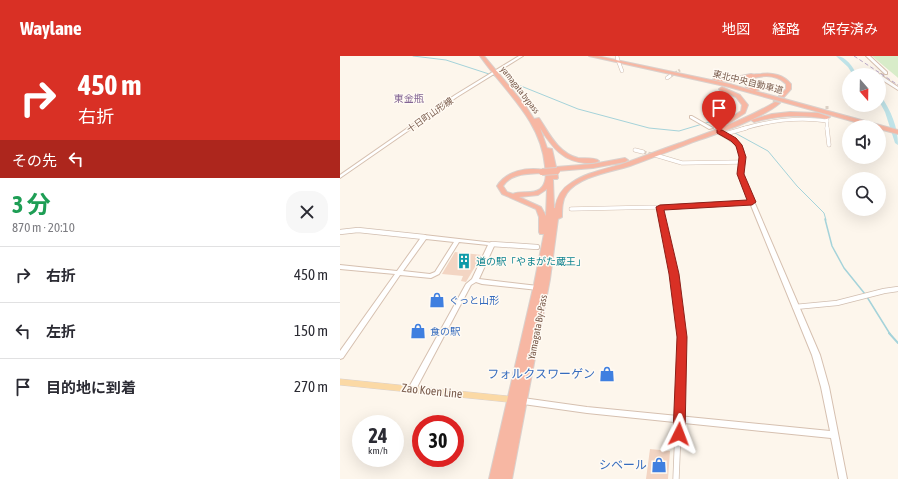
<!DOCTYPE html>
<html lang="ja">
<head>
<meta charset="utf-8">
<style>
  body { margin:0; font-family:"Asap Condensed","Noto Sans JP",sans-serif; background:#f7f7f7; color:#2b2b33; height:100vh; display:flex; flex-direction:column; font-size:15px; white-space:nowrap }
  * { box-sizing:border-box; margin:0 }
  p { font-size:13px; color:#7c7c81 }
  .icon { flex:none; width:22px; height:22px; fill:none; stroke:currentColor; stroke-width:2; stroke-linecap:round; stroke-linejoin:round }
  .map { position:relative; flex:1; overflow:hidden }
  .panel { display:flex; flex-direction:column; background:#fff; width:340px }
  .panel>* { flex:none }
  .top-card { background:#d93025; color:#fff; overflow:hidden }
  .needle { width:26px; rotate:160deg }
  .buttons { position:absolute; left:502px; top:12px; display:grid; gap:8px }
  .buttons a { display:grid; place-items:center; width:44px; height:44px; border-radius:50%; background:#fff; box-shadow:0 4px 16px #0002; font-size:20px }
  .speed { position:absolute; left:12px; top:359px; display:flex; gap:8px; font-size:20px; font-weight:700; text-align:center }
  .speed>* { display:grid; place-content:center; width:52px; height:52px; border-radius:50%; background:#fff; box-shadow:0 4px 16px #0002; line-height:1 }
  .speed small { font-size:10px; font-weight:400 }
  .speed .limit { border:6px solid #d22; background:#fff; color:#111 }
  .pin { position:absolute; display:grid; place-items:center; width:34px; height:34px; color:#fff; margin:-41px -17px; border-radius:50% 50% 50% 0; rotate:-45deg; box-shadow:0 0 4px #0007 }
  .pin .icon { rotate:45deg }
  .me { position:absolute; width:44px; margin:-22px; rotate:3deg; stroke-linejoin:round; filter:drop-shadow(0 0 3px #0008) }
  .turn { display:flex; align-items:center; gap:14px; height:84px; padding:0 12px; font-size:18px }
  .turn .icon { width:52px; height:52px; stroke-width:2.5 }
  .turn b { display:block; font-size:28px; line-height:34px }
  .then { display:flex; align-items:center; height:38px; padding:0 12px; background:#0003; gap:8px; font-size:15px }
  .round { display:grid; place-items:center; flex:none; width:42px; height:42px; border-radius:16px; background:#f7f7f7 }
  .overview { display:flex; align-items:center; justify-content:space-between; height:68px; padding:0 12px }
  h1 { font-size:24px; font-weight:700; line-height:30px; color:#1e9e55 }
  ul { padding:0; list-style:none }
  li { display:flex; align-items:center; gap:12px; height:56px; padding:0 12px; border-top:1px solid #e1e1e2 }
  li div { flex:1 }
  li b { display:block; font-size:15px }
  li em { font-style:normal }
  header { display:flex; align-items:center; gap:24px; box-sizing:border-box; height:56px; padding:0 20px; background:#d93025; color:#fff }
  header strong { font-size:19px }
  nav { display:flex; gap:22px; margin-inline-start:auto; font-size:14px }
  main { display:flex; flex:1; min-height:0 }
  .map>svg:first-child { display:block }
</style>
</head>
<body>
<header>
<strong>Waylane</strong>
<nav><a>地図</a><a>経路</a><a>保存済み</a></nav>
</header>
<main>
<section class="panel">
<div class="top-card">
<div class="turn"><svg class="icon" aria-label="right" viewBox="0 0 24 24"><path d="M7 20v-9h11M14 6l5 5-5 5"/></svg><div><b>450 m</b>右折</div></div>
<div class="then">その先<svg class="icon" aria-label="left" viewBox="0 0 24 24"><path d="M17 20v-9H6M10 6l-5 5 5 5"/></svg></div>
</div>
<div class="overview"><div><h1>3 分</h1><p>870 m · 20:10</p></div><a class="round"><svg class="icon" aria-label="close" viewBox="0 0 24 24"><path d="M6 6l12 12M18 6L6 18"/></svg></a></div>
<ul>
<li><svg class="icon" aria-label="right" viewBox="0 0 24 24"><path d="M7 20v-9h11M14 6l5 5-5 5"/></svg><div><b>右折</b></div><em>450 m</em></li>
<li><svg class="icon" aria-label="left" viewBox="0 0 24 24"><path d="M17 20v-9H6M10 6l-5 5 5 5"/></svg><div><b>左折</b></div><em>150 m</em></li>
<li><svg class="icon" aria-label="arrive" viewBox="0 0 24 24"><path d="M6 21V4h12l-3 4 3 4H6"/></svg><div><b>目的地に到着</b></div><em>270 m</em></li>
</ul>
</section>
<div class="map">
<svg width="558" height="423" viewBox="0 0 558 423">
  <rect width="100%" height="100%" fill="#fdf6ec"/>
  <polygon fill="#d8ecc9" points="532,0 558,0 558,22 557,21"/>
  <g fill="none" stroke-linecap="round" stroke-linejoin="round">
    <g stroke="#a5d3da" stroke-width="1">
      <polyline points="73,0 106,4 149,18"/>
      <polyline points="152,19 155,20"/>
      <polyline points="171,26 238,53 309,72 339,75 369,66 374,67"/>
      <polyline points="395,77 428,95 457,130 484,157 486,164"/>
    </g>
    <g stroke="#a5d3da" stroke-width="1.5">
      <polyline points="485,163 492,190 504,212 525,238"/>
      <polyline points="527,241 550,278"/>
    </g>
    <polyline stroke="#a5d3da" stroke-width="2" points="549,277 558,287"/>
    <g fill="#bfe3e8" fill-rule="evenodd">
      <path d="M496 0C506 0 513 11 517 19H513L508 11Z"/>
      <path d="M539 39 541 40C551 55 558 71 558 89L555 87 545 56 539 45Z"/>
    </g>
  </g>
  <g fill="#f3d5c3">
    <polygon points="115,196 142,199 126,226 121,225 123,220 102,218"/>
    <polygon points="310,393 330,395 328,423 306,423"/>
  </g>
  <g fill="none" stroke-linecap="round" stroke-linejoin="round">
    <g stroke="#dcd0c4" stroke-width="3" stroke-dasharray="3 1.5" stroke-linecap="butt">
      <polyline points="331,20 340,14"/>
      <polyline points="487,50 487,63"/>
    </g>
    <polyline stroke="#dcd0c4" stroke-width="3.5" stroke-dasharray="3.5 2" stroke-linecap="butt" points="303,96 315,99"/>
    <polyline stroke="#dcd0c4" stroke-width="5" stroke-dasharray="5 2.5" stroke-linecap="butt" points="434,47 442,40"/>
    <defs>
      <g id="street-far3">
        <polyline points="277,0 278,5"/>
        <polyline points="279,7 282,15"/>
        <polyline points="327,22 330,20"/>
        <polyline points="487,63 487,73"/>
        <path d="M402 73C431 64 458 61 487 65"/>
      </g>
      <g id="street-far2">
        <polyline points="487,72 489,89"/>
        <polyline points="385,78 406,72"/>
        <polyline points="295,94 303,96"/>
        <polyline points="315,99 342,107 402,106"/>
        <polyline points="320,151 323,164"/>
        <polyline points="231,153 320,151 412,146"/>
      </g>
      <g id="street-far1">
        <polyline points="322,163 334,218 342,278"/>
        <polyline points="0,176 18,174 84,181"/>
        <polyline points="152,188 197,191"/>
        <polyline points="455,251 497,247 544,235 558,233"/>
      </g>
      <polyline id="street" points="336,423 342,277"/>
      <g id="secondary">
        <polygon points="179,0 183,0 117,41 0,122 0,119 115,39"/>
        <polygon points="526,0 530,0 547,16 547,18 545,18"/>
        <polygon points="541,18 543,19 542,20 558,31 558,34 539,22 539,19 538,19"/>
        <polygon points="350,60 352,60 373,72 369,73 350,62"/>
        <path d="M377 75C383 75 388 78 392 81 413 95 399 105 404 122L480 299 489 331 507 423H499L491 382 247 357 183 348 180 347 179 345 180 343 183 342 247 351 490 375 481 331 472 299 399 120C398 115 399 111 400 106 401 89 391 84 377 77Z"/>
        <path d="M84 179 154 187 155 188 139 223 198 230 201 232 198 234 142 228 136 226 131 229 75 335 72 336 69 335 68 333 126 228 132 223 148 189 119 186 99 218 91 222 60 219 3 302 0 303V295L55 218 0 213V209L57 215 82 180ZM86 183 114 186 95 216 90 218 63 215Z"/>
      </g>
      <polygon id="primary" points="0,323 177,341 180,342 181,344 180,346 177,347 0,329"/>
      <g id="highway">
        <path d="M140 0H144L185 49 194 63 199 62C209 77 218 97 238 102 244 103 254 101 259 105 255 107 252 107 247 107 223 106 212 91 200 72L207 92 212 93 216 111 253 108 285 102 288 104 285 106 253 112 217 115 218 122 217 123H213L214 152H215C217 141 221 133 231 127 248 115 269 113 288 106 305 100 322 93 340 87 372 75 405 64 435 46L440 47C420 64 373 79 348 88 329 95 310 103 290 110 271 116 239 120 227 137 222 144 222 153 222 161L218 163 210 223 172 423H149L194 228 204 178H200L199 176V161L196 153 162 138 157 130C166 115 187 111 204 114V116L202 117C188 118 171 117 163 130L167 136 173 138C181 134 192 139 200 133 207 127 206 118 205 110 201 64 165 36 140 0ZM207 133 206 160 201 151 179 141 198 139Z"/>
        <path d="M249 0H257L390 28 414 35 406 31 404 26 405 22C396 24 381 28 373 23L375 22H391L411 18C414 19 416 18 421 18 432 16 444 19 451 28V33L444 41 439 40 446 33V28C436 18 421 19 408 24 409 30 415 30 419 34L415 35 558 74V78L539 73V71H533L389 31Z"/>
        <polygon points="382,31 400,39 408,49 405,57 388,68 386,67 386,65 401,55 402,49 396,41 380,34 379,33"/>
        <path d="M450 56 478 57 490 61 487 63C462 58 439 59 414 66L411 64 432 58Z"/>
      </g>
    </defs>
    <use href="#street-far3" stroke="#d1beb0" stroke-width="4"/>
    <use href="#street-far2" stroke="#d1beb0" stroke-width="4.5"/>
    <use href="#street-far1" stroke="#d1beb0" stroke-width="6"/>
    <use href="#street" stroke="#d1beb0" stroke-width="7"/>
    <use href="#secondary" stroke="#d6c0b0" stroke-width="2"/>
    <use href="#primary" stroke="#dad1cd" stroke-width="1"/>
    <use href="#highway" stroke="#dad1cd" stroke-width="2"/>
    <use href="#street-far3" stroke="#fff" stroke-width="3"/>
    <use href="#street-far2" stroke="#fff" stroke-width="3.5"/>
    <use href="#street-far1" stroke="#fff" stroke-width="4.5"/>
    <use href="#street" stroke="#fff" stroke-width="5.5"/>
    <use href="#secondary" fill="#fff" fill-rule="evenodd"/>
    <use href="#primary" fill="#fbd9a5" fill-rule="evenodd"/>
    <use href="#highway" fill="#f7b7a3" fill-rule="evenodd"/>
    <polyline stroke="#b9a8c9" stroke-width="1" stroke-dasharray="4 2.5" stroke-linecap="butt" points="514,0 558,29"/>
    <defs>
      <polyline id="highway-bridge" points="202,116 217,115"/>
    </defs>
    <use href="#highway-bridge" stroke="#dad1cd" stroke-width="8" stroke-linecap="butt"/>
    <use href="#highway-bridge" stroke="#f7b7a3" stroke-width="6"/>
  </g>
  <polygon fill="#d93025" stroke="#8d1f18" points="377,74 382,74 396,82 402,89 406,101 404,118 416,146 412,149 324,154 339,218 347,281 345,378 343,382 339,383 334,382 333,378 337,281 329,218 316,151 320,149 407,144 397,118 399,101 396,90 391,85 377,77"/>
  <defs>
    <symbol id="building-bare" viewBox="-9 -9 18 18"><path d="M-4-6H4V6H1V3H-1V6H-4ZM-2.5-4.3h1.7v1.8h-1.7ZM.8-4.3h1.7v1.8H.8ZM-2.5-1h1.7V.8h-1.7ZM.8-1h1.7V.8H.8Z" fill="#0f9aa8" stroke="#fffaf3" stroke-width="2.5" paint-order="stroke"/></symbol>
    <symbol id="shop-bare" viewBox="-9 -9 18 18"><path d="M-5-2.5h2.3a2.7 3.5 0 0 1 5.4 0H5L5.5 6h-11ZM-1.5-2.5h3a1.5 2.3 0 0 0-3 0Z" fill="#3f7fe0" stroke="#fffaf3" stroke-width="2.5" paint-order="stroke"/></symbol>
  </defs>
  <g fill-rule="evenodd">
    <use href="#building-bare" x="113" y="194" width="22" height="22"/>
    <use href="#shop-bare" x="86" y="233" width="22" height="22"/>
    <use href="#shop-bare" x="67" y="264" width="22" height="22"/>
    <use href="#shop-bare" x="256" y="307" width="22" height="22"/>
    <use href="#shop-bare" x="308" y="398" width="22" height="22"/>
  </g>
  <g text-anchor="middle" stroke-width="3" stroke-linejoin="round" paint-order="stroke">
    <g font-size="9" fill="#7a5c4d" stroke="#fffaf3">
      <text transform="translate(408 26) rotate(14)" y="3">東北中央自動車道</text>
      <text transform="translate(180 34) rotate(52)" y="3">yamagata bypass</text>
      <text transform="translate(90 59) rotate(-35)" y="3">十日町山形線</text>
    </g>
    <g font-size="10" fill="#846695" stroke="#fffaf3">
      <text x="69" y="46">東金瓶</text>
    </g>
    <g font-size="10" fill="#0d838f" stroke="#fffaf3" text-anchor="start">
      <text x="136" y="209">道の駅「やまがた蔵王」</text>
    </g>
    <g font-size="10" fill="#366cbe" stroke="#fffaf3" text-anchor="start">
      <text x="109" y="248">ぐっと山形</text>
      <text x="90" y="279">食の駅</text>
    </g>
    <g font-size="10" fill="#7a5c4d" stroke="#fffaf3">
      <text transform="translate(197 271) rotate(-79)" y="4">Yamagata By-Pass</text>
    </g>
    <g font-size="12" fill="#366cbe" stroke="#fffaf3" text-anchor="end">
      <text x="255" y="322">フォルクスワーゲン</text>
      <text x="307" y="413">シベール</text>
    </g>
    <g font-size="12" fill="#7a5c4d" stroke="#fffaf3">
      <text transform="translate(92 335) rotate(6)" y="4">Zao Koen Line</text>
    </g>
  </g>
</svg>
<div class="buttons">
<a><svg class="needle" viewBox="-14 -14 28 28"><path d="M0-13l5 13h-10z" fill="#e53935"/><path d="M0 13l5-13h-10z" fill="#7c7c81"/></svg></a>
<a><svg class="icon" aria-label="sound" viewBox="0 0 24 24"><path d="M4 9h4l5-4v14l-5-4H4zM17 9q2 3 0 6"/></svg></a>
<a><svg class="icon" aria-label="search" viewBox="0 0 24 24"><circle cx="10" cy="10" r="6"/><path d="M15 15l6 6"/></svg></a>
</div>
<div class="speed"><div>24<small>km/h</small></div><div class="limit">30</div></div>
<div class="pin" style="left:379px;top:76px;background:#d93025"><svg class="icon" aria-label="arrive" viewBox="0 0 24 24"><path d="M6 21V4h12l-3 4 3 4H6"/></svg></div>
<svg class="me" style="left:339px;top:378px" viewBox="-20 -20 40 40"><path d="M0-17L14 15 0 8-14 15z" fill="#d93025" stroke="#fff" stroke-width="4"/></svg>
</div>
</main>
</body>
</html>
